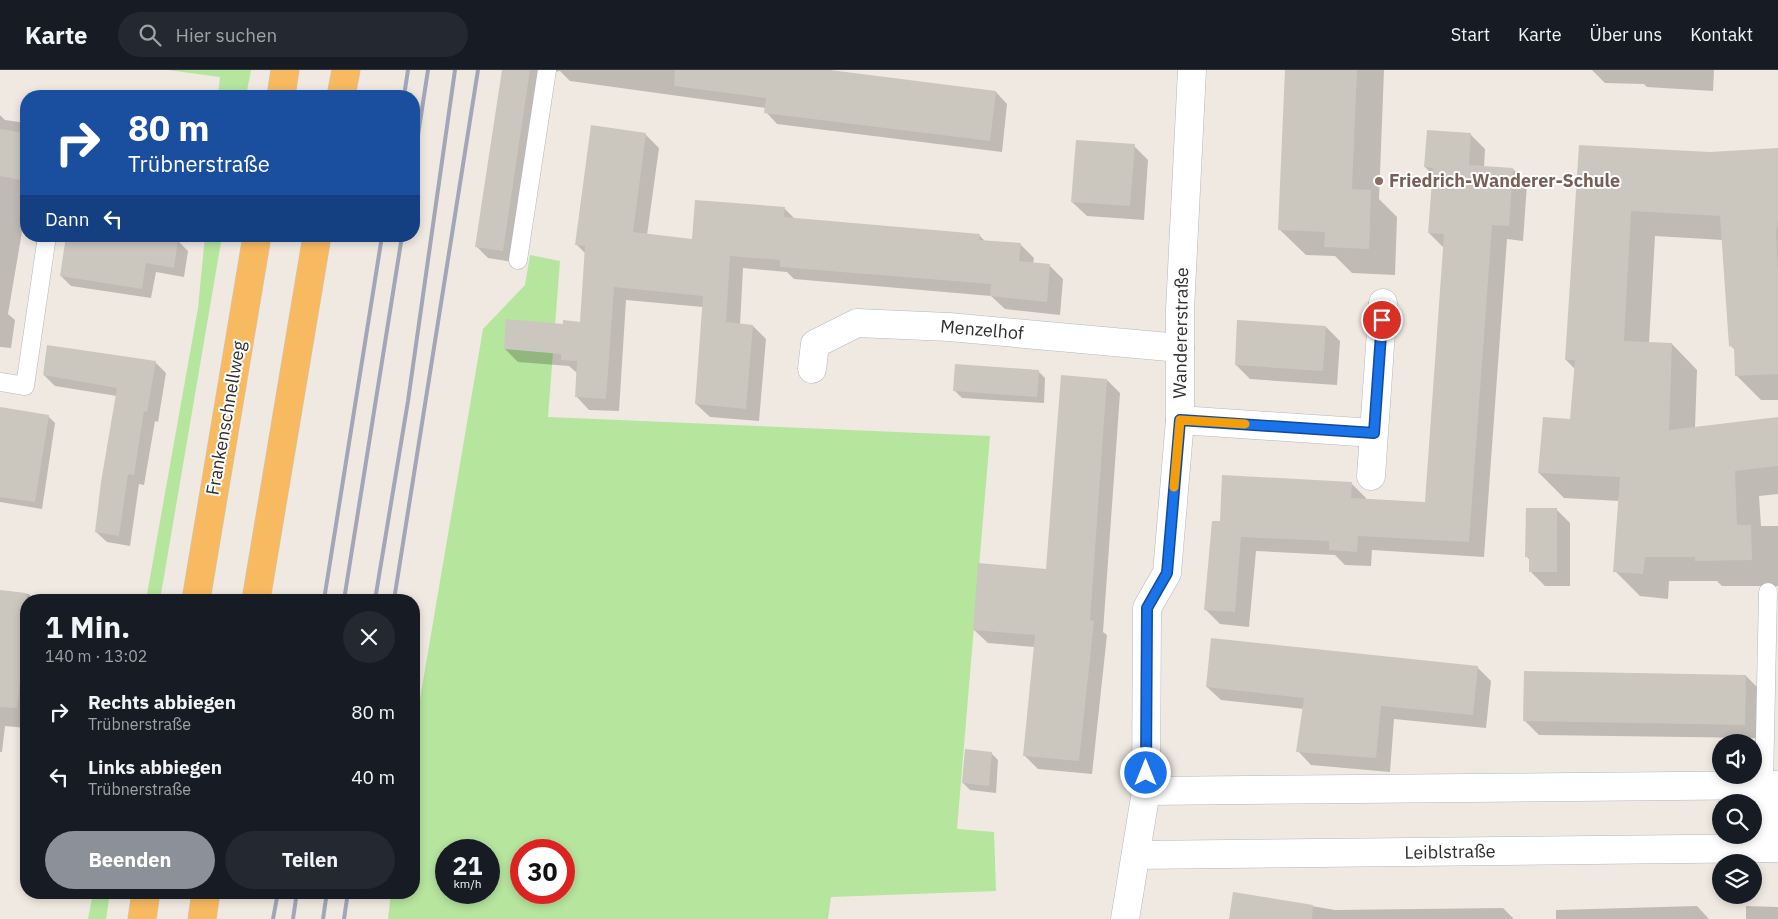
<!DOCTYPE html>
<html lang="de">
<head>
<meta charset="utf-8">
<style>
  body { margin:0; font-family:"IBM Plex Sans",sans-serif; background:#242831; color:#f1f3f6; height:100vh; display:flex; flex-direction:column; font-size:19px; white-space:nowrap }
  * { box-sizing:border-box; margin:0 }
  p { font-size:16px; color:#9ea1a6 }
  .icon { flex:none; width:28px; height:28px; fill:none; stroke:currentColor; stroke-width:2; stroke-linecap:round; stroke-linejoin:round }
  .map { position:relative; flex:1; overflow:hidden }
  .panel { position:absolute; left:20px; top:524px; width:400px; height:305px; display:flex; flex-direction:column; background:#171b24; border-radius:20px; box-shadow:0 2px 8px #0003 }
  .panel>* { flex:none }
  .guide { position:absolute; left:20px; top:20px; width:400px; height:152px; border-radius:20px; box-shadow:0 2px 8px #0003; background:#1a4fa0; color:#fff; overflow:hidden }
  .tools { position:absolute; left:1712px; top:664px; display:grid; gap:10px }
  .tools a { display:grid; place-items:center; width:50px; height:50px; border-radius:50%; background:#171b24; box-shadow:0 2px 8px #0003; font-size:25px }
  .speed { position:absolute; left:435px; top:769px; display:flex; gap:10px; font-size:25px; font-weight:700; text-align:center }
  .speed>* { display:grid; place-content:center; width:65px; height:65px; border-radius:50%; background:#171b24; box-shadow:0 2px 8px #0003; line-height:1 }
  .speed small { font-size:12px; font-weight:400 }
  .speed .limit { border:8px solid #d22; background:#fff; color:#111 }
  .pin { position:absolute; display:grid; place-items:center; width:42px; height:42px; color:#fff; margin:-21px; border:2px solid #fff; border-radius:50%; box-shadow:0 1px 5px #0007 }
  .me { position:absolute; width:55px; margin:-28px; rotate:0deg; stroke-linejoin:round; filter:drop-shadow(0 0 4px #0008) }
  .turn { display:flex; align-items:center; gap:18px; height:105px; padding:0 25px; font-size:22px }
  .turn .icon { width:65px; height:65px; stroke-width:2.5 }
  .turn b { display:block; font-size:35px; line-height:42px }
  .then { display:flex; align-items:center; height:48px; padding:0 25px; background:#0003; gap:10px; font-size:19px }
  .round { display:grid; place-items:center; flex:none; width:52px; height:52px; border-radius:26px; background:#242831 }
  .overview { display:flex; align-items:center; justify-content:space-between; height:85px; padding:0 25px }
  h1 { font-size:30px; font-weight:800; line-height:38px }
  .button { display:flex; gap:10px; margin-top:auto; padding:10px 25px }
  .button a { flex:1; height:58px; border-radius:30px; background:#8c9099; color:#fff; font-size:20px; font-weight:800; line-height:58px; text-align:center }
  .button a+a { background:#242831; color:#f1f3f6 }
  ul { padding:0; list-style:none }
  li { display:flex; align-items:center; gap:15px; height:65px; padding:0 25px }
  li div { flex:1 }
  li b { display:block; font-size:19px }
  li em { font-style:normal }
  header { display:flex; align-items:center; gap:30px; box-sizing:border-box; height:70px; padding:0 25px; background:#171b24; border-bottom:1px solid #363941 }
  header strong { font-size:24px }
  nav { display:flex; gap:28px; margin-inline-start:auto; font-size:18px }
  .search { width:350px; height:45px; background:#242831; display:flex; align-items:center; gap:12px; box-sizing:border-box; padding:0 18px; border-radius:28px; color:#9ea1a6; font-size:19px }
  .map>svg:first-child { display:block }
</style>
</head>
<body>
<header>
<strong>Karte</strong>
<div class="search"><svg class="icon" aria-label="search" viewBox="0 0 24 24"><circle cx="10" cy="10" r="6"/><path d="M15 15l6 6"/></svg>Hier suchen</div>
<nav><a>Start</a><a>Karte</a><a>Über uns</a><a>Kontakt</a></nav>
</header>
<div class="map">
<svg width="1778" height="849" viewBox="0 0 1778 849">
  <rect width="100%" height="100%" fill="#efe9e1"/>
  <g fill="#b6e59e" fill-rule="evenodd">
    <polygon points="168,0 251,0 246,26 218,26 220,7"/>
    <polygon points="205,166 222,166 160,530 146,530 198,238"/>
    <path d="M530 185 560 191 548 347 990 366 957 759 994 762 996 821 831 827 828 849H388L391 823 414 822V664L483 259 525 215ZM446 780H489V822H446ZM521 780H564V822H521Z"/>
    <polygon points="93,823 110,823 106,849 88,849"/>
  </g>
  <g fill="#0003">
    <polygon points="503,0 821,0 996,22 1007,34 1002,82 777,54 766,42 766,38 570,11 560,1 554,2 514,192 488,188 476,176"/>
    <polygon points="1286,0 1384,0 1379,129 1397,147 1395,205 1352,203 1335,186 1306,185 1279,159"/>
    <polygon points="1592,0 1714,0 1713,21 1647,17 1644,14 1605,13"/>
    <polygon points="0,45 5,50 26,53 26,138 8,244 15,250 11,278 0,277"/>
    <polygon points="645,64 659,78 647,165 693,170 784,138 796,150 979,165 985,171 1021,175 1034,188 1033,194 1050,196 1063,209 1060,245 1005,239 991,226 794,209 787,202 743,198 740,255 753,256 766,269 759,351 710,347 696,334 703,237 626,230 619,341 589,340 576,326 577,303 569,296 518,292 505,279 564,255 581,253 586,184 576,174"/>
    <polygon points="1470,64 1485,79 1484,97 1513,99 1527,114 1523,171 1507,169 1484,487 1372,480 1371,496 1345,495 1335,485 1256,481 1249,557 1220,554 1205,539 1221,453 1351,413 1366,428 1366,430 1426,433 1444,178 1429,163 1433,105 1425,97"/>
    <polygon points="1134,76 1148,90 1144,150 1087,146 1072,132"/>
    <polygon points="1580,76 1710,83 1778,80 1778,330 1761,330 1736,305 1735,280 1730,275 1723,170 1655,166 1649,273 1672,274 1697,300 1695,358 1778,348 1778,424 1759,426 1761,456 1778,456 1778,516 1722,516 1717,511 1669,511 1668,529 1640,526 1615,501 1620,431 1564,428 1539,403 1571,351 1575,299 1566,290"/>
    <polygon points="178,171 188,181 184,207 156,202 151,228 71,216 61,206"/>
    <polygon points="1326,257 1340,271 1337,315 1250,309 1236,295"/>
    <polygon points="155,292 166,303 158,352 155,351 144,415 139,414 130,476 107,472 96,462 117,326 55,316 44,305"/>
    <polygon points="1038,301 1045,308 1044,333 962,328 955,321"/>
    <polygon points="1107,310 1120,323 1103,562 1107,565 1092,704 1038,699 1024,685 1035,577 988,573 974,560 1047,500"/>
    <polygon points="0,338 48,346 55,353 42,439 0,432"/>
    <polygon points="1556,439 1570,453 1570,516 1545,516 1531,502 1531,491 1526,486"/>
    <polygon points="0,521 29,524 35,530 26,530 26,658 5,656 2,682 0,682"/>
    <polygon points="1477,597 1491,611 1486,658 1394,649 1390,702 1311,695 1298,681 1304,639 1221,630 1207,617"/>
    <polygon points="1746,606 1760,620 1759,668 1539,665 1524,650"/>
    <polygon points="991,683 998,690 996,723 970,720 963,713"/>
    <polygon points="1234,823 1335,840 1503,838 1514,849 1230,849"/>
    <polygon points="1697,836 1709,849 1556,849 1556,840"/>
    <polygon points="1746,836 1778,837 1778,849 1746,849"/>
  </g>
  <g fill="#cbc7bf">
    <polygon points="502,0 530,0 503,181 475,177"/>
    <polygon points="675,0 830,0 996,21 990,71 764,43 766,28 674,16"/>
    <polygon points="1285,0 1357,0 1352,119 1371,120 1369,179 1324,177 1325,162 1278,160"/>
    <polygon points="591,55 646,63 633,162 692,169 695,130 785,137 784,147 980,164 979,170 1021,173 1019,191 1050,194 1047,232 990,226 991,214 780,197 780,190 730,186 726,252 753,255 746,339 695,334 703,226 614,217 606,329 575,327 577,291 561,290 561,284 504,279 506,249 563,254 563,250 580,252 585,176 575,175"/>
    <polygon points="0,59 26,63 26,111 0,106"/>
    <polygon points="1427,60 1471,63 1469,95 1513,98 1509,156 1492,155 1469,472 1358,466 1357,482 1329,480 1329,471 1241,467 1235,542 1204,540 1212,451 1220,451 1222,405 1352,412 1351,428 1425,432 1444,164 1428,163 1433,98 1424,97"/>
    <polygon points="1076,70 1135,74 1130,136 1071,132"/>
    <polygon points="1579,75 1710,82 1778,78 1778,151 1776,161 1778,204 1778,304 1735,306 1734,277 1729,276 1720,146 1631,141 1624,271 1672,273 1669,360 1778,347 1778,396 1735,401 1737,455 1751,455 1752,490 1695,491 1695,487 1645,487 1643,504 1613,502 1620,407 1538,403 1543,347 1570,349 1575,290 1565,290"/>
    <polygon points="66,166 157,166 178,170 174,198 146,193 142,219 60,206"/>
    <polygon points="1237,250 1326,256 1323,301 1235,295"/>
    <polygon points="47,275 156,291 147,342 144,341 134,405 128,404 119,466 95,462 101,412 117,318 43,305"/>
    <polygon points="955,294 1039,300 1037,327 953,321"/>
    <polygon points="1061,305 1107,309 1090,550 1094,551 1079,691 1023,686 1035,565 973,560 978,493 1046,499"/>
    <polygon points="0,337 49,345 35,432 0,427"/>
    <polygon points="1526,438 1557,438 1557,502 1529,502 1529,487 1525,487"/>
    <polygon points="0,520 26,523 26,557 17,638 0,637"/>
    <polygon points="1211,568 1478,596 1473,645 1381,636 1376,688 1296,682 1304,628 1206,617"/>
    <polygon points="1524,601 1746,605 1745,655 1523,651"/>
    <polygon points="965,679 992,682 989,716 962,713"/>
    <polygon points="1233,822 1313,835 1312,849 1229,849"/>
  </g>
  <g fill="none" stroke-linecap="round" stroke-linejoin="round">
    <defs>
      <g id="service">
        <polyline points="518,190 547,0"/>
        <polyline points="0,312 25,316 47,166"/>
        <polyline points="1764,714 1768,522"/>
      </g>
      <g id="minor">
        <polyline points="812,299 815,274 857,253 949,257 1180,278"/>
        <polyline points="1180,350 1373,363"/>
        <polyline points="1371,406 1383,233"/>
        <polyline points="1764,714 1765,778"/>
        <polyline points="1146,721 1778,715"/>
        <polyline points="1136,785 1778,778"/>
        <polyline points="1125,849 1146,721 1147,538 1167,503 1180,350 1180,240 1192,0"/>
      </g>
      <g id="trunk">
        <polyline points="281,26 285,0"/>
        <polyline points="341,26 346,0"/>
        <polyline points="196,530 257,166"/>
        <polyline points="256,530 317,166"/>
        <polyline points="142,849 146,822"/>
        <polyline points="202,849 206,822"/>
      </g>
    </defs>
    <use href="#service" stroke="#b4b7c1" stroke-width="19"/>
    <use href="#minor" stroke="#b4b7c1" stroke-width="29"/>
    <use href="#trunk" stroke="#c9c9c9" stroke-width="29"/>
    <use href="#service" stroke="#fff" stroke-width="18"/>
    <use href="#minor" stroke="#fff" stroke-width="28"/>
    <use href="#trunk" stroke="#f8ba60" stroke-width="28"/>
    <g stroke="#a3a6b8" stroke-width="4">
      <polyline points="404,26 408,0"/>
      <polyline points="414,91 428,0"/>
      <polyline points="324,530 382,166"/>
      <polyline points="344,530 402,166"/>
      <polyline points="375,530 408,331 455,0"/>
      <polyline points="394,530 478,0"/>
      <polyline points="273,849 278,822"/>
      <polyline points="293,849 297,822"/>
      <polyline points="323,849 327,822"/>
      <polyline points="344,849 348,822"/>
    </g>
  </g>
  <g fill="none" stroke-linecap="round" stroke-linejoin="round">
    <defs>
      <polyline id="route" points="1146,703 1147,538 1167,503 1180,350 1374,363 1382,250"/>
    </defs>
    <use href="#route" stroke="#114b97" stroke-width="12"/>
    <use href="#route" stroke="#1a73e8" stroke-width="9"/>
    <polyline stroke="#f59e0b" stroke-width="9" points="1174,417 1180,350 1245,354"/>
  </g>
  <circle fill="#8d6e63" stroke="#fff" stroke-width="2" cx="1379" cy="111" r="5"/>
  <g text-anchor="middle" stroke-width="4" stroke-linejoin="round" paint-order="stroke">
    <g font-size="18" font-weight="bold" fill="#785e54" stroke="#fff" text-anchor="start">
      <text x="1389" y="117">Friedrich-Wanderer-Schule</text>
    </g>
    <g font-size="18" fill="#2e2e2e" stroke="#fff">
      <text transform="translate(982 260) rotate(5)" y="6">Menzelhof</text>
      <text transform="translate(1181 263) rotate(-89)" y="6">Wandererstraße</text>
      <text transform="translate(226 348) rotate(-80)" y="6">Frankenschnellweg</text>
      <text transform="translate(1450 782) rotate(-1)" y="6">Leiblstraße</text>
    </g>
  </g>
</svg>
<div class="tools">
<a><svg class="icon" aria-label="sound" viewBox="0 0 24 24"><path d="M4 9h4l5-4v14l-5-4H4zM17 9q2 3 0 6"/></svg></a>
<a><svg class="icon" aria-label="search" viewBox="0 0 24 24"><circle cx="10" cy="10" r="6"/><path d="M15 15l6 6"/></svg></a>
<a><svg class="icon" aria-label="layers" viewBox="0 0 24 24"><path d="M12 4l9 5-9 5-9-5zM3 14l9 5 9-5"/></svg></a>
</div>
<div class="speed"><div>21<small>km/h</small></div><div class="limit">30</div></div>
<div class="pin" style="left:1382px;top:250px;background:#d93025"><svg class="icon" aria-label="arrive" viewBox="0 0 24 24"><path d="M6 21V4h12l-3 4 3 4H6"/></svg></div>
<svg class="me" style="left:1146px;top:703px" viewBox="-20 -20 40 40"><circle r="17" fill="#1a73e8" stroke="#fff" stroke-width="3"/><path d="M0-11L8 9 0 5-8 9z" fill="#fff"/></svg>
<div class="guide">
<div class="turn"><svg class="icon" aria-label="right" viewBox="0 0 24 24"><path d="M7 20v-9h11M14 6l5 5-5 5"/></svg><div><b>80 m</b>Trübnerstraße</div></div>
<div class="then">Dann<svg class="icon" aria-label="left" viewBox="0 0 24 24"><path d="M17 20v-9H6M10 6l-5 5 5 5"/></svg></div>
</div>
<section class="panel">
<div class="overview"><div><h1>1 Min.</h1><p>140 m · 13:02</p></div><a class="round"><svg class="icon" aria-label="close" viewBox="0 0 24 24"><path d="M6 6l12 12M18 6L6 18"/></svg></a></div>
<ul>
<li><svg class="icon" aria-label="right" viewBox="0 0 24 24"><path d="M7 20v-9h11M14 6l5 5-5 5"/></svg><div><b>Rechts abbiegen</b><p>Trübnerstraße</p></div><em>80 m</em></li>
<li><svg class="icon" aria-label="left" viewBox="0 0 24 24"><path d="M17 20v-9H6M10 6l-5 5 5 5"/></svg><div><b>Links abbiegen</b><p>Trübnerstraße</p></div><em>40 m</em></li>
</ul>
<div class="button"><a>Beenden</a><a>Teilen</a></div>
</section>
</div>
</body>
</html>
